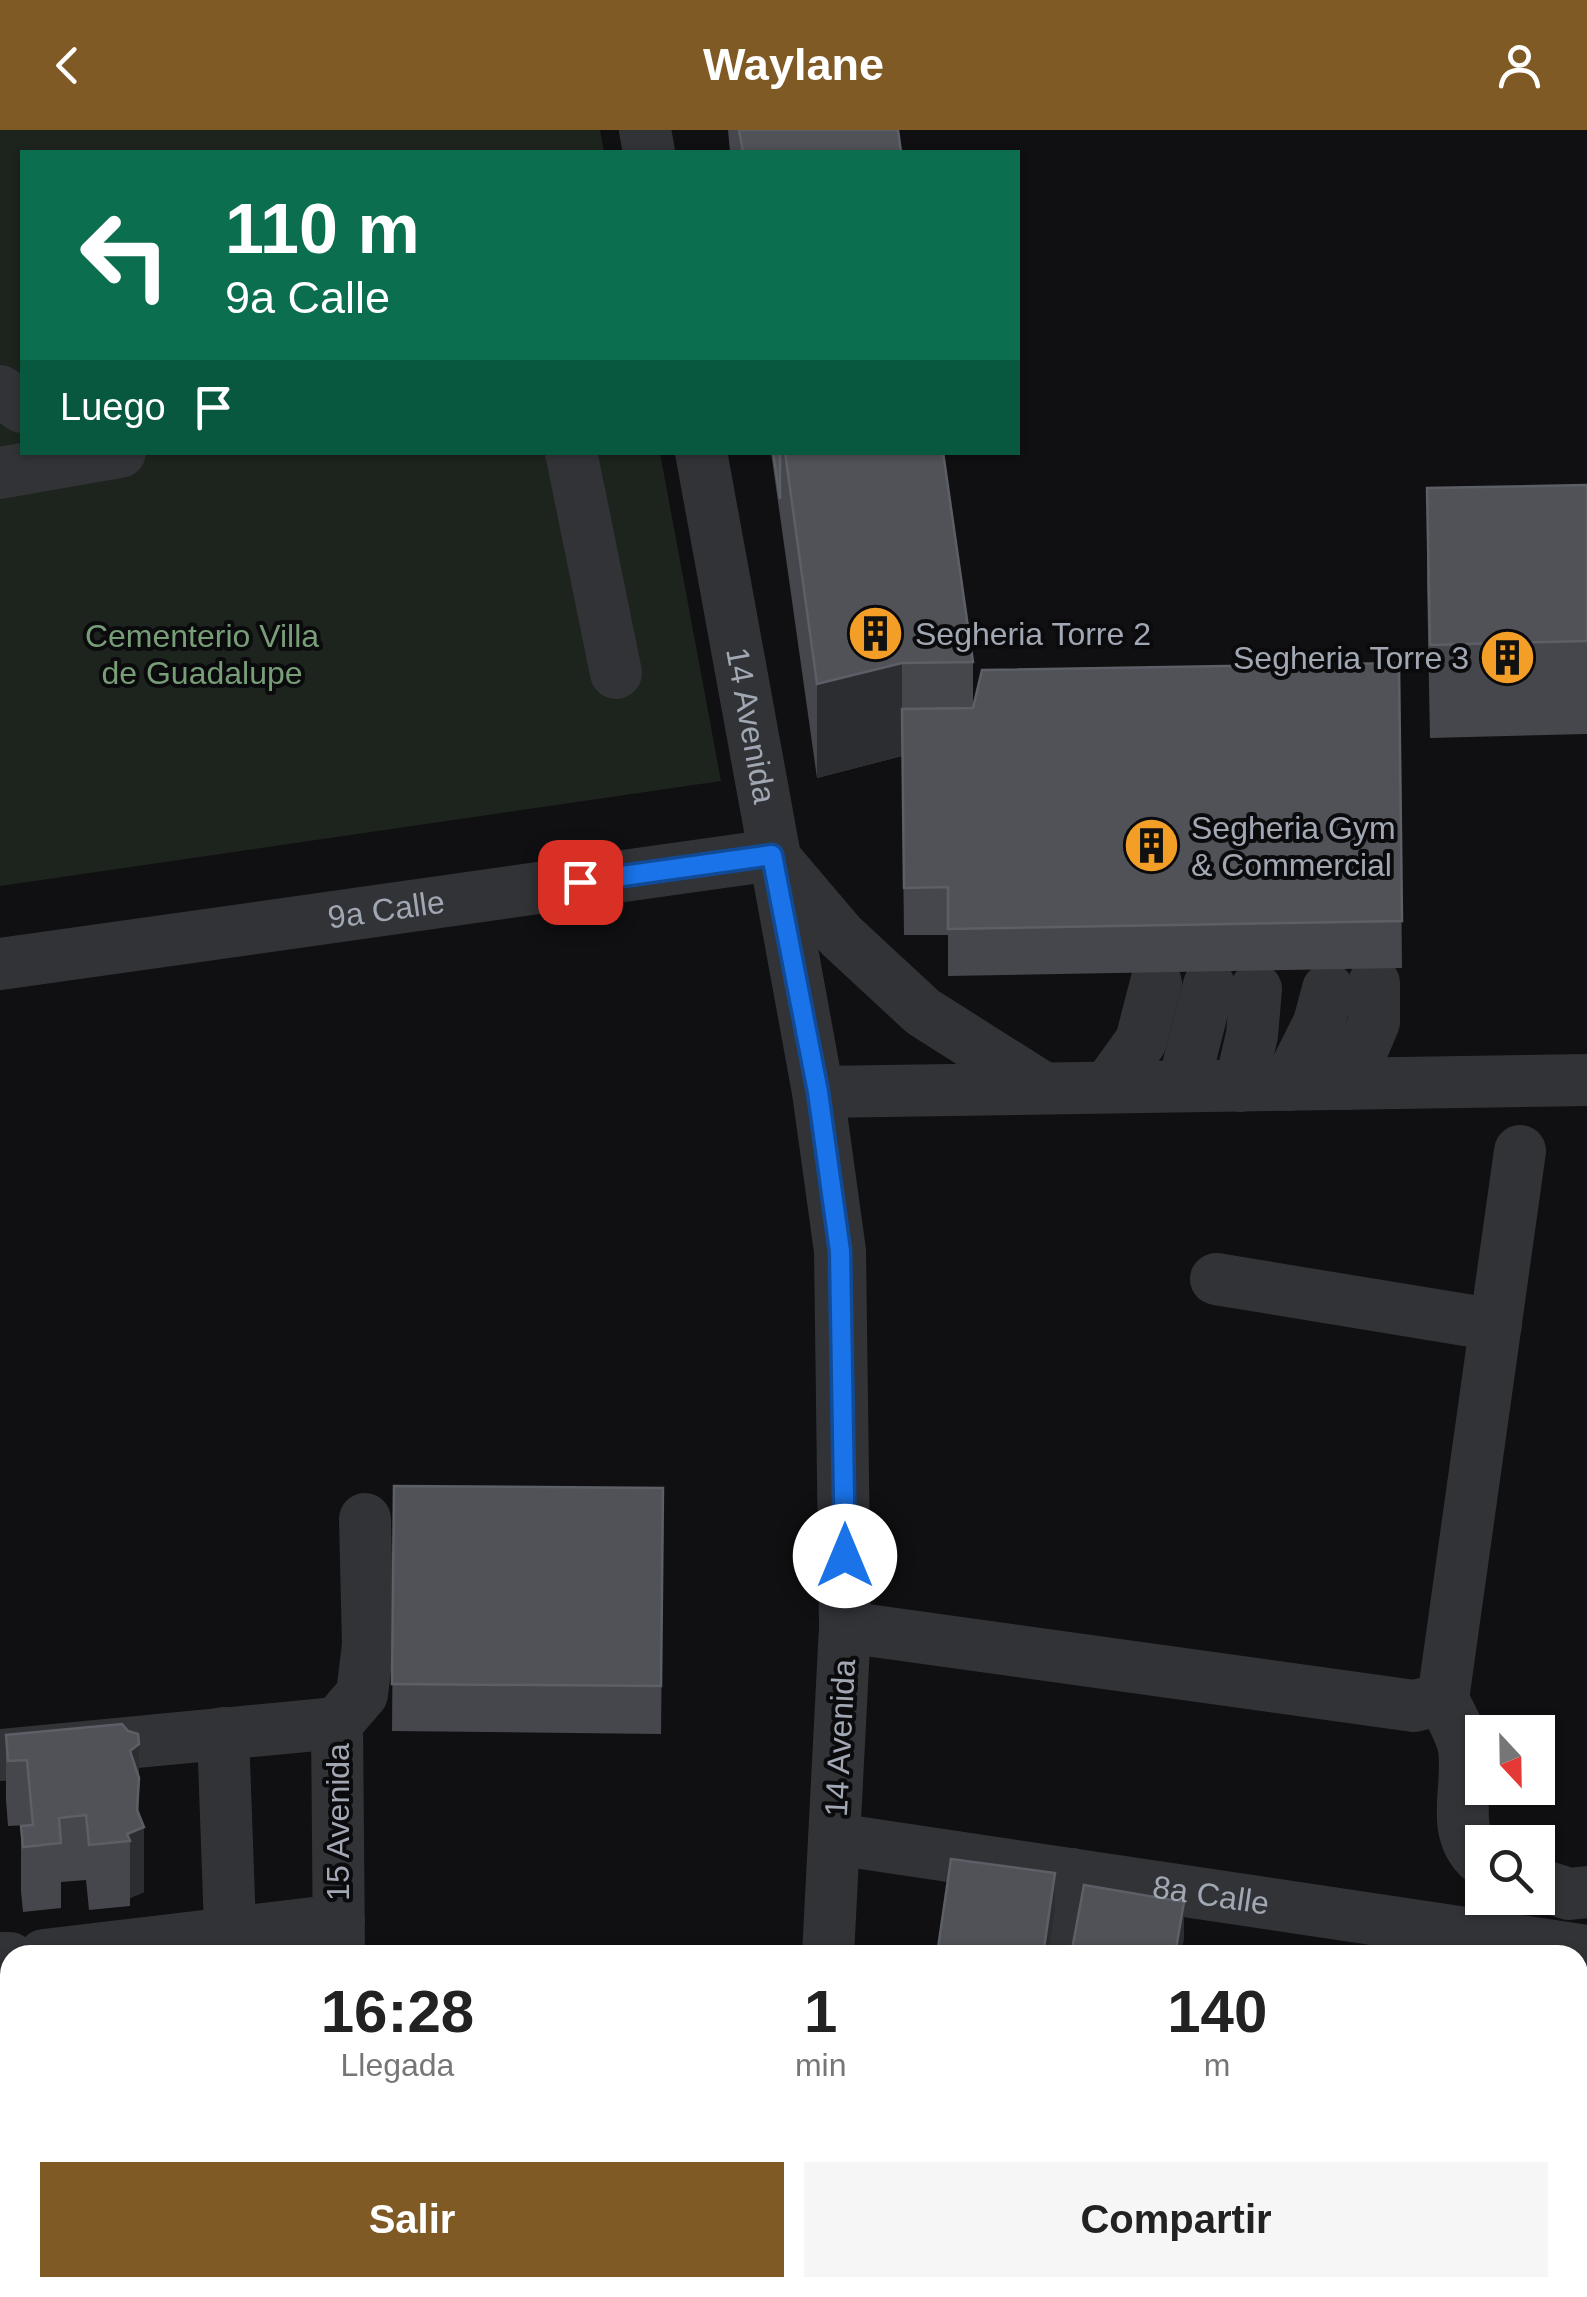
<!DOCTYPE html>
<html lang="es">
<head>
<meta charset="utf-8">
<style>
  body { margin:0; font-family:Helvetica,sans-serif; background:#f6f6f6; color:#222; height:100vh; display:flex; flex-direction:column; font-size:38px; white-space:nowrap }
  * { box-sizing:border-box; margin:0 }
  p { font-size:32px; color:#767676 }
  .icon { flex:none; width:55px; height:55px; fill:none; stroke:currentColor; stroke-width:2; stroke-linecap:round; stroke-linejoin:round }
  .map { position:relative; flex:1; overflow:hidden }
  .panel { position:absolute; left:0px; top:1815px; width:1588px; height:352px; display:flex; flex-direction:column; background:#fff; border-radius:30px 30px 0 0; box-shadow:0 2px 8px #0004 }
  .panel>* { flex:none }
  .guide { position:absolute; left:20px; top:20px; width:1000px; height:305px; border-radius:0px; box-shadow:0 2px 8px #0004; background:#0b6e4f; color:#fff; overflow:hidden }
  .needle { width:65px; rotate:158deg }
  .buttons { position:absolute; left:1465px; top:1585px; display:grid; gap:20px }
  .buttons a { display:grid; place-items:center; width:90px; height:90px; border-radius:0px; background:#fff; box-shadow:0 2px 8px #0004; font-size:50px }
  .pin { position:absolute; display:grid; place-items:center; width:85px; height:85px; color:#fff; margin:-42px; border-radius:20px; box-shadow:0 5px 15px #0006 }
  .me { position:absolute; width:110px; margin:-55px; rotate:0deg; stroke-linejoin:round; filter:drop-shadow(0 0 8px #0008) }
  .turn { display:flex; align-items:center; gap:35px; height:210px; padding:0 40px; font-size:45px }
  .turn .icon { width:130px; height:130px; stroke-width:2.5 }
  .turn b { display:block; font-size:70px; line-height:85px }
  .then { display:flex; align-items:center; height:95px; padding:0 40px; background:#0003; gap:20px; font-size:38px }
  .eta { display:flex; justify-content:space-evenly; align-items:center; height:170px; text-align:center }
  .eta b { font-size:60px; font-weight:700; line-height:70px }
  .primary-button { display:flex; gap:20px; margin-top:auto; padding:20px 40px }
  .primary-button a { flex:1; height:115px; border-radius:0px; background:#805a24; color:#fff; font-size:40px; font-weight:700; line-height:115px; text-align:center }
  .primary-button a+a { background:#f6f6f6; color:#222 }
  header { display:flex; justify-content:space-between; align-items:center; height:130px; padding:0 40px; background:#805a24; color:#fff; font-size:45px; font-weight:700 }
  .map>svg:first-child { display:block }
</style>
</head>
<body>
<header><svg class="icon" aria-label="back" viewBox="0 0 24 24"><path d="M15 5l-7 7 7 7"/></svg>Waylane<svg class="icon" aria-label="person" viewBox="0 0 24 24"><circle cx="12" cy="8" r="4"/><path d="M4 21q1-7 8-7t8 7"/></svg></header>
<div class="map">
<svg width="1587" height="2167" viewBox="0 0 1587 2167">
  <rect width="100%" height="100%" fill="#101012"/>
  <polygon fill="#1d241d" points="0,0 600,0 604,22 22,22 22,322 660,323 721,651 0,756"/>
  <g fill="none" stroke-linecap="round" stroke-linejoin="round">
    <g stroke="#313337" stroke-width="52">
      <polyline points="645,0 649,22"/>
      <polyline points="0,261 22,277"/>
      <polyline points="571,322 616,543"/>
      <path id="s1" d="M701 322 818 962 840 1121 845 1497 828 1825"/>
      <polyline points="0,343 120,322"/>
      <polyline points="773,726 841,806 923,882 1043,958"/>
      <path id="s2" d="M0 834 773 725"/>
      <polyline points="1348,954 1374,892 1374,853"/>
      <polyline points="1288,955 1319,893 1328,859"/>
      <polyline points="1183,956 1209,855"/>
      <polyline points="1240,956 1252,905 1256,859"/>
      <polyline points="1108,957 1141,911 1156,853"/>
      <polyline points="818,962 1587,950"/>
      <polyline points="1216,1149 1496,1195"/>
      <polyline points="845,1497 1414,1576 1443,1569 1520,1021"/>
      <path d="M1443 1569C1449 1583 1459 1599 1463 1614 1472 1653 1447 1700 1482 1730"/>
      <polyline points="223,1603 231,1825"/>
      <polyline points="0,1625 337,1593"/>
      <path id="s3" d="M835 1709 1587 1821"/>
      <polyline points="1538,1754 1569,1764 1587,1762"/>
      <polyline points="44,1825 339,1790"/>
      <polyline points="339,1825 337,1593 362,1564 368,1515 365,1389"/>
      <polyline points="1060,1825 1072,1744"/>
      <polyline points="0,1828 10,1828"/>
      <polyline points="10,1935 3,1952 10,2048"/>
      <polyline points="341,2158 341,2167"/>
      <polyline points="807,2167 807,2158"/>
    </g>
  </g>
  <g fill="#46474d">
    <polygon points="728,0 898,0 901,22 730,22"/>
    <polygon points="771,322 943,322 973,532 973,578 1399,533 1402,838 948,846 948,805 904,805 902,626 817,648"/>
    <polygon points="1587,355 1587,604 1430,608 1427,452 1427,358"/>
    <polygon points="394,1356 663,1405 661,1604 392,1601"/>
    <polygon points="6,1605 139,1679 144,1762 130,1768 130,1776 89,1780 86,1750 61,1752 61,1778 23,1782 21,1761 21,1696 27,1696 27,1695 8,1696 6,1670"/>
    <polygon points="9,1918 10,1918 10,1996 9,1982"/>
  </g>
  <g fill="#2c2d31">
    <polygon points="902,533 902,626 817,648 817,554"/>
    <polygon points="139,1614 139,1699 144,1697 144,1762 130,1768 130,1711 127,1704 130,1621"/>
    <polygon points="1055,1743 1055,1780 1048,1825 1043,1825"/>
    <polygon points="1184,1772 1184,1809 1181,1825 1175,1825"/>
  </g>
  <g fill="#505258" stroke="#5c5f66" stroke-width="2.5">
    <polygon points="739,0 898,0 901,22 743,22"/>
    <polygon points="773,322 780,322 780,369"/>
    <polygon points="785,322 943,322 973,532 902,533 817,554"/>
    <polygon points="1587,355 1587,511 1430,515 1427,358"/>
    <polygon points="1399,533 1402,791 948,799 948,757 904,758 902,579 973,578 982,540"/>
    <polygon points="394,1356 663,1358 661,1556 392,1554"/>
    <polygon points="122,1594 128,1601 138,1604 139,1614 130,1621 139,1648 137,1680 144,1697 127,1704 130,1711 89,1715 86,1685 59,1688 61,1713 23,1717 21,1696 33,1695 27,1630 8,1631 6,1605"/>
    <polygon points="951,1729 1055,1743 1043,1825 937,1825"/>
    <polygon points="1084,1755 1184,1772 1175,1825 1071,1825"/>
  </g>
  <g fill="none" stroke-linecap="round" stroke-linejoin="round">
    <defs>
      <polyline id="route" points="580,752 772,725 818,962 840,1121 845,1426"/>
    </defs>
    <use href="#route" stroke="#114b97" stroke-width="25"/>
    <use href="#route" stroke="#1a73e8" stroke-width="18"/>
  </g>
  <defs>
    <symbol id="building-disc" viewBox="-11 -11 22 22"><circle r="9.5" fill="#f39f27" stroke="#0b0b0d"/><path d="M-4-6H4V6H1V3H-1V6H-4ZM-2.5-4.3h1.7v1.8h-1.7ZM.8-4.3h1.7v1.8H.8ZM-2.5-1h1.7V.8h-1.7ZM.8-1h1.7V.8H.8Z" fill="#111"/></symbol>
  </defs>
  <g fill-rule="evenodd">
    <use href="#building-disc" x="844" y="472" width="63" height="63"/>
    <use href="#building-disc" x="1476" y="496" width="63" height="63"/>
    <use href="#building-disc" x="1120" y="684" width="63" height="63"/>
  </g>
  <g text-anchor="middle" stroke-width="8" stroke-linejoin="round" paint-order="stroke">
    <g font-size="32" fill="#a1a8b3" stroke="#0b0b0d" text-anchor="start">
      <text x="915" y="515">Segheria Torre 2</text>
      <text x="1469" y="539" text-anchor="end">Segheria Torre 3</text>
      <text x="1191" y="709">Segheria Gym<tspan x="1191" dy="37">&amp; Commercial</tspan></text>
    </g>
    <g font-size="32" fill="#789e78" stroke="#0b0b0d">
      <text x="202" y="517">Cementerio Villa<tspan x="202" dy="37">de Guadalupe</tspan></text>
    </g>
    <g font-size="32" fill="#a1a8b3" stroke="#0b0b0d">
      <text dy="11" stroke="none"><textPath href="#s1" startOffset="278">14 Avenida</textPath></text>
      <text dy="11" stroke="none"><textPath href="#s2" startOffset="390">9a Calle</textPath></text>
      <text transform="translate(840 1608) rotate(-87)" y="11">14 Avenida</text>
      <text transform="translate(338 1692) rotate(-90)" y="11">15 Avenida</text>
      <text dy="11" stroke="none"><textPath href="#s3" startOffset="380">8a Calle</textPath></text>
    </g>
  </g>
</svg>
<div class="buttons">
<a><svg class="needle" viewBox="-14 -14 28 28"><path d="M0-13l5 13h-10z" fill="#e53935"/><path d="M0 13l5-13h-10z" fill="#767676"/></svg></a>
<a><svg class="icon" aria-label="search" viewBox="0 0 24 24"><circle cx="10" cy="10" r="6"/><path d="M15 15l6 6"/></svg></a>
</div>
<div class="pin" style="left:580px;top:752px;background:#d93025"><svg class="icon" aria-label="arrive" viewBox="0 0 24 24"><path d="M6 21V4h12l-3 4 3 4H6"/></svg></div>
<svg class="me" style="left:845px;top:1426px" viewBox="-20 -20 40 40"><circle r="19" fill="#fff"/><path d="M0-13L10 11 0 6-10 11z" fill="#1a73e8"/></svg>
<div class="guide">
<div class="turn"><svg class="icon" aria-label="left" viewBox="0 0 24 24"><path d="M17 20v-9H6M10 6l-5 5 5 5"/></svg><div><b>110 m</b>9a Calle</div></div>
<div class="then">Luego<svg class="icon" aria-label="arrive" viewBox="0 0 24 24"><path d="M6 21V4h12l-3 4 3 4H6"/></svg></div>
</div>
<section class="panel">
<div class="eta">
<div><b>16:28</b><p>Llegada</p></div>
<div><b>1</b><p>min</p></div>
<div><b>140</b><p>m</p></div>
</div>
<div class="primary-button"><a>Salir</a><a>Compartir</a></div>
</section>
</div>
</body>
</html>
